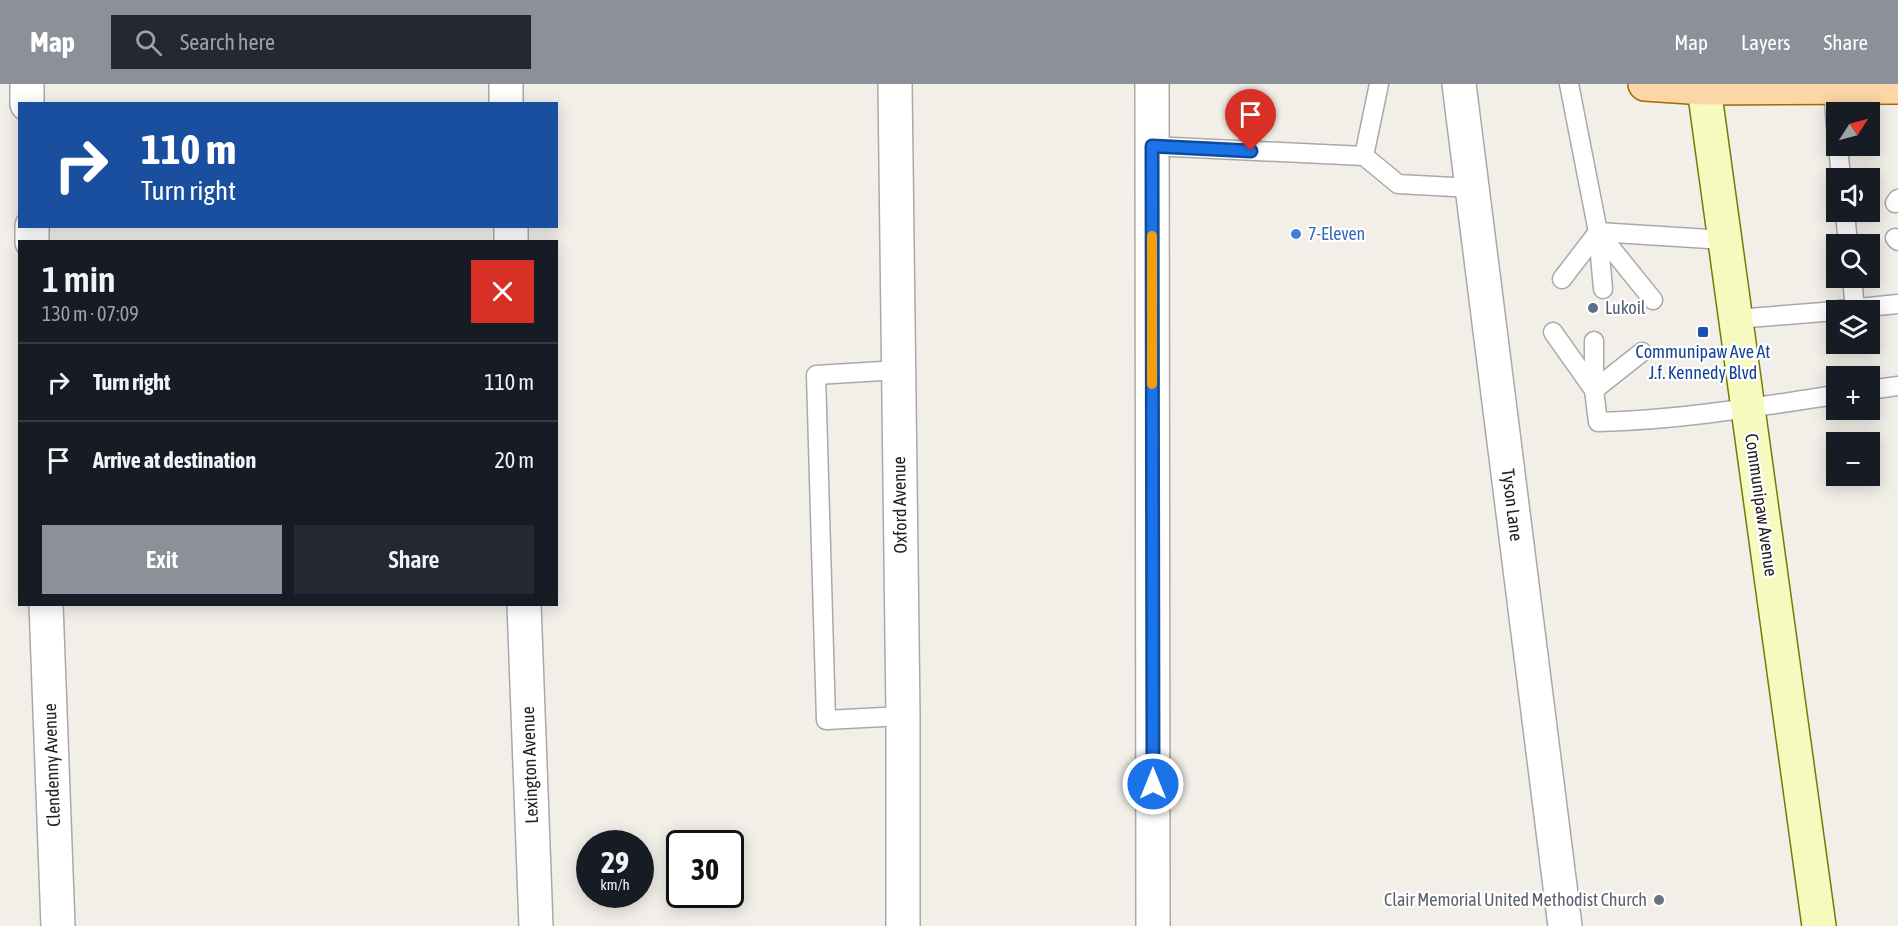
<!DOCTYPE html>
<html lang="en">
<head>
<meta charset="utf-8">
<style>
  body { margin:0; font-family:"Asap Condensed",sans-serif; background:#242831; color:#f1f3f6; height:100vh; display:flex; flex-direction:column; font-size:22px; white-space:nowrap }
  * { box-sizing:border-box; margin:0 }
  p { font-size:20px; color:#9ea1a6 }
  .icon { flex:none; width:33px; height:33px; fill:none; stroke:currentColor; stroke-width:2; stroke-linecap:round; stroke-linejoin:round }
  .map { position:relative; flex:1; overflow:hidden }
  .drawer { position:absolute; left:18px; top:156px; width:540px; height:366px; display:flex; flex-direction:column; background:#171b24; border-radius:0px; box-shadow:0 3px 15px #0003 }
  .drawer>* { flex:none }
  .banner { position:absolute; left:18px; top:18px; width:540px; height:126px; border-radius:0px; box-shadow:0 3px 15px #0003; background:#1a4fa0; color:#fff; overflow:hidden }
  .needle { width:39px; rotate:54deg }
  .buttons { position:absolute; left:1826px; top:18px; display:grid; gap:12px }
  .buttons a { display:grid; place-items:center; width:54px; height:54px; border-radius:0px; background:#171b24; box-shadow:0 3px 15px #0003; font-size:30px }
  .speed { position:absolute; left:576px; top:746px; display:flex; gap:12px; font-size:30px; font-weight:700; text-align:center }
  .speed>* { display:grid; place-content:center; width:78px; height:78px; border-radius:50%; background:#171b24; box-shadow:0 3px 15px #0003; line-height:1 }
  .speed small { font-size:15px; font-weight:400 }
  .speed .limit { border:3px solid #111; border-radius:9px; background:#fff; color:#111 }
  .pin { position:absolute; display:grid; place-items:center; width:51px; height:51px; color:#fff; margin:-62px -26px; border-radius:50% 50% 50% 0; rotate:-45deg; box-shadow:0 0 6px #0007 }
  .pin .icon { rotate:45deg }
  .me { position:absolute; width:66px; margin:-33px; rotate:0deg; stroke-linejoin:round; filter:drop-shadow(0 0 4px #0008) }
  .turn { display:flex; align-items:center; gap:21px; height:126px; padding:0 24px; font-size:27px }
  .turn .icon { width:78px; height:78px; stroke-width:2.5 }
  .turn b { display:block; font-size:42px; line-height:51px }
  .round { display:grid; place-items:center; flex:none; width:63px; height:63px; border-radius:0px; background:#242831 }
  .headline { display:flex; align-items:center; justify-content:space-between; height:102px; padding:0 24px }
  h1 { font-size:36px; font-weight:600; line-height:45px }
  .button { display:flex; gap:12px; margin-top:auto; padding:12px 24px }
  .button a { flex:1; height:69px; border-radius:0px; background:#8c9099; color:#fff; font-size:24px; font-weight:600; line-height:69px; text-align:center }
  .button a+a { background:#242831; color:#f1f3f6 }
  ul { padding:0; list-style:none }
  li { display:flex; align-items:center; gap:18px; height:78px; padding:0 24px; border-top:2px solid #363941 }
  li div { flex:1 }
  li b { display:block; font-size:22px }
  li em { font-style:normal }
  header { display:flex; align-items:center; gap:36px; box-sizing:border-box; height:84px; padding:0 30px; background:#8c9099; color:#fff }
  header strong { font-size:28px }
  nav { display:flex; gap:33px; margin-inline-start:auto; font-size:21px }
  .search { width:420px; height:54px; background:#242831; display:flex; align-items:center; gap:15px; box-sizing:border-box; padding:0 21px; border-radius:0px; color:#9ea1a6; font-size:22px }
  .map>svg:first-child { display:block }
</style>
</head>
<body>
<header>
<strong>Map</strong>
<div class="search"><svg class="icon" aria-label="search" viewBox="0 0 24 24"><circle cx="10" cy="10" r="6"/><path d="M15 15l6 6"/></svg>Search here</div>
<nav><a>Map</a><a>Layers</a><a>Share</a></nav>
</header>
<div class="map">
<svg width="1898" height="842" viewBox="0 0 1898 842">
  <rect width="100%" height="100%" fill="#f2efe9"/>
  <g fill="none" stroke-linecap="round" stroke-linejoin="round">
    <defs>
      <g id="service">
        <polyline points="1569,0 1598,148 1603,205"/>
        <polyline points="1833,4 1836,43"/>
        <polyline points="1152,62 1364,72 1379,0"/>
        <polyline points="1838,62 1841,94"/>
        <polyline points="1364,72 1398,100 1472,104"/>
        <polyline points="1895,119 1898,115"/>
        <polyline points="1845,128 1848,160"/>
        <polyline points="1598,148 1725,156"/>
        <polyline points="1598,148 1653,216"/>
        <polyline points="1895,154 1898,157"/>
        <polyline points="1852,194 1855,225"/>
        <polyline points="1562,195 1598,148"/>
        <polyline points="1839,226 1898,220"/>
        <polyline points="1736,235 1836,227"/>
        <polyline points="1553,248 1594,306"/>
        <path d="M1594 257V306L1598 338C1678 336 1757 323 1836 311"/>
        <polyline points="899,286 816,291 826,636 903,632"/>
        <polyline points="1594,306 1642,268"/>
        <polyline points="1869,306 1898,302"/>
      </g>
      <g id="minor">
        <polyline points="27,0 27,20"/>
        <polyline points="506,0 506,20"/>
        <polyline points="895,0 903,632 903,842"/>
        <polyline points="1152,0 1153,842"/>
        <polyline points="1459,0 1565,842"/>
        <polyline points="32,142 32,158"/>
        <polyline points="511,142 511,158"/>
        <polyline points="46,520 58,842"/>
        <polyline points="524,520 536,842"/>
      </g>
      <polyline id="secondary" points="1704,4 1819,842"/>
      <polyline id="primary" points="1645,0 1704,4 1898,3"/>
    </defs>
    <use href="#service" stroke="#a9a9a9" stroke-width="21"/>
    <use href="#minor" stroke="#a9a9a9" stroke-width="36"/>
    <use href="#secondary" stroke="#707d05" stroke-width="36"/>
    <use href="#primary" stroke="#a06b00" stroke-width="36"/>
    <use href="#service" stroke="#fff" stroke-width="18"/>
    <use href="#minor" stroke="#fff" stroke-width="33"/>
    <use href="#secondary" stroke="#f7fabf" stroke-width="33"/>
    <use href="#primary" stroke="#fcd6a4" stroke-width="33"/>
  </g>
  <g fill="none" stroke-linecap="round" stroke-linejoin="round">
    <defs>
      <polyline id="route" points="1153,700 1152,62 1251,67"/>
    </defs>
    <use href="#route" stroke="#114b97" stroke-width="15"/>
    <use href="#route" stroke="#1a73e8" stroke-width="10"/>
    <polyline stroke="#f59e0b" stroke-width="10" points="1152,152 1152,300"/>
  </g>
  <circle fill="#3f7fe0" stroke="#fff" stroke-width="2" cx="1296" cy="150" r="6"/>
  <circle fill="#5c6f8a" stroke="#fff" stroke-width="2" cx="1593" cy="224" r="6"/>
  <rect fill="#1a4fb4" stroke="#fff" stroke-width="2" x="1697" y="242" width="12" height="12" rx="3"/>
  <circle fill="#6b7280" stroke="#fff" stroke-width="2" cx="1659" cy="816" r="6"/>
  <g text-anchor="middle" stroke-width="4.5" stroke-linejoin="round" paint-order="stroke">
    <g font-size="18" fill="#366cbe" stroke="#fff" text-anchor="start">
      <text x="1308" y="156">7-Eleven</text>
    </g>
    <g font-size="18" fill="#4e5e75" stroke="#fff" text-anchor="start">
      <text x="1605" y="230">Lukoil</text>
    </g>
    <g font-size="18" fill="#164399" stroke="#fff">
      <text x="1703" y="274">Communipaw Ave At<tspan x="1703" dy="21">J.f. Kennedy Blvd</tspan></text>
    </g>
    <g font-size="18" fill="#222" stroke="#fff">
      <text transform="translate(900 421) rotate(-91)" y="6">Oxford Avenue</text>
      <text transform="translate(1512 421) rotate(83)" y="6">Tyson Lane</text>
      <text transform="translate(1761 421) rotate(82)" y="6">Communipaw Avenue</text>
      <text transform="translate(52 681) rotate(-92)" y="6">Clendenny Avenue</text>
      <text transform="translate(530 681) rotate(-92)" y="6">Lexington Avenue</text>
    </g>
    <g font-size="18" fill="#5b616d" stroke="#fff" text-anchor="end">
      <text x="1647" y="822">Clair Memorial United Methodist Church</text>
    </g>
  </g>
</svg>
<div class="buttons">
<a><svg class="needle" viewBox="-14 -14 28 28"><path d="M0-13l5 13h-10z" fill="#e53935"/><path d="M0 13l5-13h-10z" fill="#9ea1a6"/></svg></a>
<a><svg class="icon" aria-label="sound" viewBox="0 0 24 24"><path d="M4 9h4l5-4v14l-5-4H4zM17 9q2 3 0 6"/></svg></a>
<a><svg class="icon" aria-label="search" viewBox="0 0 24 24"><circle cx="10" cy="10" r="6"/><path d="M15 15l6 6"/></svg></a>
<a><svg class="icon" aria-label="layers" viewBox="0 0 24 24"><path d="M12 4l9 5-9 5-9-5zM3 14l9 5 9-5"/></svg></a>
<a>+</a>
<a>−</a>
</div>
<div class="speed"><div>29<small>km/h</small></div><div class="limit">30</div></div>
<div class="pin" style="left:1251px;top:67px;background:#d93025"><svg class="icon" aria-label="arrive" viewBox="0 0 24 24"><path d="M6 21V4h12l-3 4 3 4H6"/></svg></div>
<svg class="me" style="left:1153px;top:700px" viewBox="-20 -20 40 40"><circle r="17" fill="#1a73e8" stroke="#fff" stroke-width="3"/><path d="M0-11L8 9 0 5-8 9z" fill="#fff"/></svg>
<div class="banner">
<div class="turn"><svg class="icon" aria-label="right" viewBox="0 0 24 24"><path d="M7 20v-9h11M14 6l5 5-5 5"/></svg><div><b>110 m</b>Turn right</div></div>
</div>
<section class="drawer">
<div class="headline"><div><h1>1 min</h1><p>130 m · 07:09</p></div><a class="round" style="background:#d93025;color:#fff"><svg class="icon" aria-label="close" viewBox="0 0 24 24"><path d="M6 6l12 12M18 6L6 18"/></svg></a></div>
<ul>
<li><svg class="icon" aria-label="right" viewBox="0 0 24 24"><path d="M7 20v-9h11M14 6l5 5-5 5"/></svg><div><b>Turn right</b></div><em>110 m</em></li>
<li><svg class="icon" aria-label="arrive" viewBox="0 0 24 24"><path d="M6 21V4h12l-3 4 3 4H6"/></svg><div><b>Arrive at destination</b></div><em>20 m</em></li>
</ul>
<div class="button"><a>Exit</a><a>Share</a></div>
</section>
</div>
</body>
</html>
